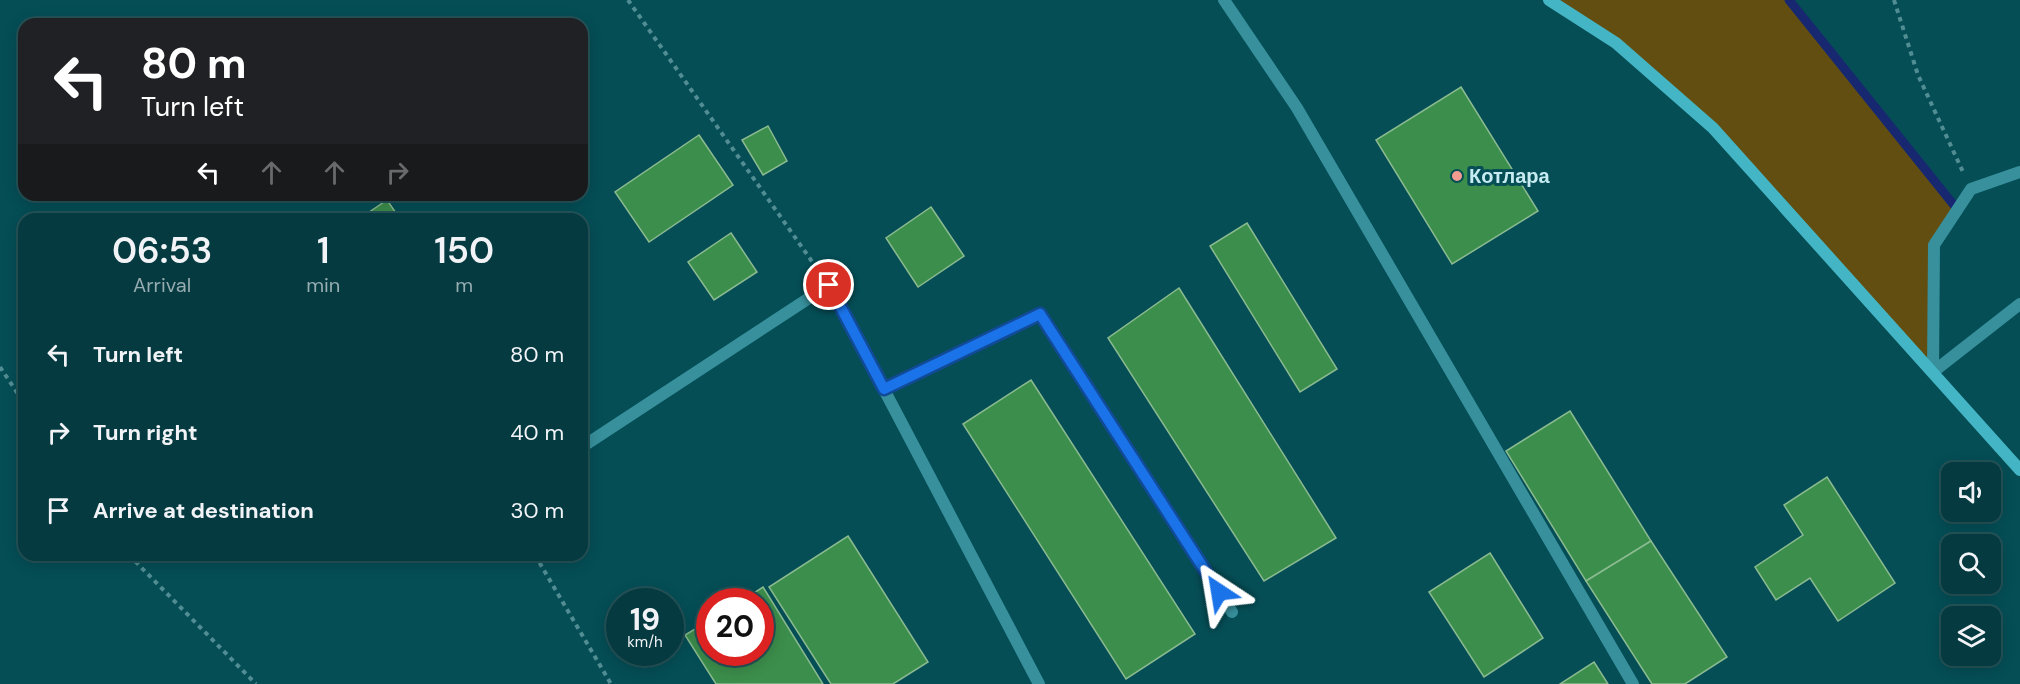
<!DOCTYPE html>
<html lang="en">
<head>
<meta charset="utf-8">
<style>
  body { margin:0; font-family:"DM Sans",sans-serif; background:#0d4147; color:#f1f3f6; height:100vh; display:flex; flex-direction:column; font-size:22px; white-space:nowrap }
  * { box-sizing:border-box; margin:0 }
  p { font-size:20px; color:#97adb1 }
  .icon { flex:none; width:33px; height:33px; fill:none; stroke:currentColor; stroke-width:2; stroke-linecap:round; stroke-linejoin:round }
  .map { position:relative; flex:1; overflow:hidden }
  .sheet { position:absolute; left:18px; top:213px; width:570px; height:348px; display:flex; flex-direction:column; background:#043a40; border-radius:18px; box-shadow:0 3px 15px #0003,0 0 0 2px #255459 }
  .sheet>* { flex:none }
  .banner { position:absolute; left:18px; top:18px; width:570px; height:183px; border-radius:18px; box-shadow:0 3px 15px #0003,0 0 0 2px #255459; background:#202124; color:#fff; overflow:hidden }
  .buttons { position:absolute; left:1941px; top:462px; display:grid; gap:12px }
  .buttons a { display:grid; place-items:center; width:60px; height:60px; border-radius:12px; background:#043a40; box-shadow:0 3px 15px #0003,0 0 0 2px #255459; font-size:30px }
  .speed { position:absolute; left:606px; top:588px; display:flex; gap:12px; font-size:30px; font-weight:700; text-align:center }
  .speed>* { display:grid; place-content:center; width:78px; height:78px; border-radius:50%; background:#043a40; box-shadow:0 3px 15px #0003,0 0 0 2px #255459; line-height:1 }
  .speed small { font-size:15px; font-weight:400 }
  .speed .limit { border:9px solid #d22; background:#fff; color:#111 }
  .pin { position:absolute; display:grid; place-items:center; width:51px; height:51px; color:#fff; margin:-26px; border:3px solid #fff; border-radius:50%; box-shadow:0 2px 6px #0007 }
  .me { position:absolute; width:66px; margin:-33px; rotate:327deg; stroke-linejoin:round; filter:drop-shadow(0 0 4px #0008) }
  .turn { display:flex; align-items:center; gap:21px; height:126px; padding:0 24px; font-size:27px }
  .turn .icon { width:78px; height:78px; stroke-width:2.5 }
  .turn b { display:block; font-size:42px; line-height:51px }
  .lanes { display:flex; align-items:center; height:57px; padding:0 24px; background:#0003; justify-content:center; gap:30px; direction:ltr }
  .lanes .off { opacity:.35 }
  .eta { display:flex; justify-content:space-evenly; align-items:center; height:102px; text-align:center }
  .eta b { font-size:36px; font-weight:600; line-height:42px }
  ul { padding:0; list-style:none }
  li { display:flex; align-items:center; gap:18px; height:78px; padding:0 24px }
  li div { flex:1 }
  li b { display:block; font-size:22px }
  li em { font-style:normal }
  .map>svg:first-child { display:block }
</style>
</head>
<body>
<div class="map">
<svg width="2020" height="684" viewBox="0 0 2020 684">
  <rect width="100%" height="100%" fill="#054e56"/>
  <polygon fill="#634e11" points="1549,0 1789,0 1957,209 1934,245 1933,372 1713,128 1616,43"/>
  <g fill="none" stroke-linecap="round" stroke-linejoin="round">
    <polyline stroke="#172871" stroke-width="9" points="1789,0 1957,209"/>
  </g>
  <g fill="#3c8e4c" stroke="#8abb90" stroke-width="1.5">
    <polygon points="1461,87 1538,211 1452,264 1376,140"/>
    <polygon points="768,126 787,161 763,175 742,140"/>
    <polygon points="699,135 733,185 649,242 615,192"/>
    <polygon points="387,200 400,219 359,219"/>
    <polygon points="931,207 964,256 918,287 886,238"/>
    <polygon points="1247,223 1337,369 1300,392 1210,246"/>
    <polygon points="731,233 757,272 714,300 688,262"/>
    <polygon points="1179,288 1336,538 1264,581 1108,338"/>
    <polygon points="1031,380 1195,634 1126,679 963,424"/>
    <polygon points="1570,411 1651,541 1586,581 1506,451"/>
    <polygon points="1827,477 1895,583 1838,621 1810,578 1776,600 1755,567 1803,535 1784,505"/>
    <polygon points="848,536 928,662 893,684 831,684 769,587"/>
    <polygon points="1651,541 1727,657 1685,684 1652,684 1586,581"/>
    <polygon points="1490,553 1543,638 1484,677 1429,592"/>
    <polygon points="763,587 823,684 716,684 685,635 710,620 710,652 760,652 760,602 740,602"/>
    <polygon points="1594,662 1608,684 1560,684"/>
  </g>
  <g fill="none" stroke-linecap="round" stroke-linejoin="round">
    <g stroke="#528d94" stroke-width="4" stroke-dasharray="4.5 4.5" stroke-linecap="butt">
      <polyline points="628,0 818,270"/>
      <polyline points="1894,0 1918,75 1963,172"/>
      <polyline points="0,367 24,403"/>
      <polyline points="129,555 256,684"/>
      <polyline points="535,555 611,684"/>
    </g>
    <g stroke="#37909c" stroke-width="12">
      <polyline points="1224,0 1297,108 1633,684"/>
      <polyline points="884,389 1040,314 1232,612"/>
      <polyline points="582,447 829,285 1039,684"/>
    </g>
    <g stroke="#37909c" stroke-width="12">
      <polyline points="1933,372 1934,245 1971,189 2020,172"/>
      <polyline points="1933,372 2020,304"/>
    </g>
    <polyline stroke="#44b5c4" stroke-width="12" points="1549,0 1616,43 1713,128 2020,470"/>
  </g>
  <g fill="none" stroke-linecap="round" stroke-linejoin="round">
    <defs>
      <polyline id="route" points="829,285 884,389 1040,314 1219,592"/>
    </defs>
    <use href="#route" stroke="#114b97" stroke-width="15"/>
    <use href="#route" stroke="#1a73e8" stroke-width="10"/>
  </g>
  <circle fill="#f59c91" stroke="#054e56" stroke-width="2" cx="1457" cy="176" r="6"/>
  <g text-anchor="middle" stroke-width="6" stroke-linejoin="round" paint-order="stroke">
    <g font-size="20" font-weight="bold" fill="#c6ecf2" stroke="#054e56" text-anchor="start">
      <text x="1469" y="183">Котлара</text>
    </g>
  </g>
</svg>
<div class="buttons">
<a><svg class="icon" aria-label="sound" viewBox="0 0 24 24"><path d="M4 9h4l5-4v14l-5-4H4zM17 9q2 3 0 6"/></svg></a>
<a><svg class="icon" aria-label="search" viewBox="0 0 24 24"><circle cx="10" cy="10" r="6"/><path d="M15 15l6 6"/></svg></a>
<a><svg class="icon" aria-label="layers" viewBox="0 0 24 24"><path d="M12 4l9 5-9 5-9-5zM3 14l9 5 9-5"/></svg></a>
</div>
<div class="speed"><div>19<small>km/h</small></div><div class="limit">20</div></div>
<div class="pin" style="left:829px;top:285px;background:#d93025"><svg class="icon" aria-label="arrive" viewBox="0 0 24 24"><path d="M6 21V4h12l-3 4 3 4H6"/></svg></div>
<svg class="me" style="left:1219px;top:592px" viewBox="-20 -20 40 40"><path d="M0-17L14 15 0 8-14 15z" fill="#1a73e8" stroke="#fff" stroke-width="4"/></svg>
<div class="banner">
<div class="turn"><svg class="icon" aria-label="left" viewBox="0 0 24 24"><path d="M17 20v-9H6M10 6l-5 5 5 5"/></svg><div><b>80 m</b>Turn left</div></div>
<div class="lanes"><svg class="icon" aria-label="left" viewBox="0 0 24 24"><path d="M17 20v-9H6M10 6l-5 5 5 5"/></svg><svg class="icon off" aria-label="ahead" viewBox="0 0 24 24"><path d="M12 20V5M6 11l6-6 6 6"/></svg><svg class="icon off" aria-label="ahead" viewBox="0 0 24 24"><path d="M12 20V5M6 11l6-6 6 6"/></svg><svg class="icon off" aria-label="right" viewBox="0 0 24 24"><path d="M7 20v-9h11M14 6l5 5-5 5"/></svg></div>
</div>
<section class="sheet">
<div class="eta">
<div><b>06:53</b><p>Arrival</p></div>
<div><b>1</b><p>min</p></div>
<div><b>150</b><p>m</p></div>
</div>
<ul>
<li><svg class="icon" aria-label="left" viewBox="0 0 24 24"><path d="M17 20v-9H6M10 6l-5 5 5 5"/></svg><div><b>Turn left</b></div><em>80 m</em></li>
<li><svg class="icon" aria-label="right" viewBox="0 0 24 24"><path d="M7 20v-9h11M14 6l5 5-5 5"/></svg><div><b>Turn right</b></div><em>40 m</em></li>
<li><svg class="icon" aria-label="arrive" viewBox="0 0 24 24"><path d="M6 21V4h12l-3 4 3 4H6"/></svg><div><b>Arrive at destination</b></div><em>30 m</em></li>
</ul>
</section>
</div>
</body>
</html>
